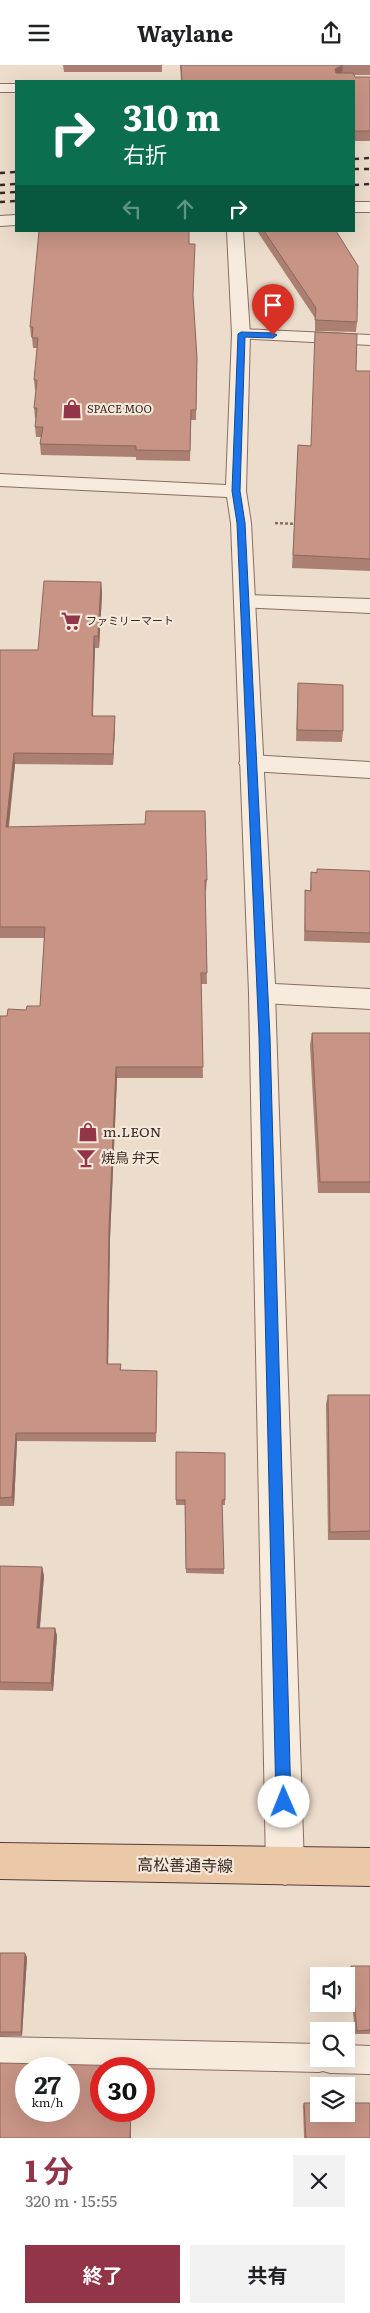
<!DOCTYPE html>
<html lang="ja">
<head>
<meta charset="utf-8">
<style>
  body { margin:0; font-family:Literata,"Noto Sans JP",serif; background:#f2f2f2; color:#202124; height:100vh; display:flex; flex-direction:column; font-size:19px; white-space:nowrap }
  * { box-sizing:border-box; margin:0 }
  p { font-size:16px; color:#757577 }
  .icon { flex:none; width:28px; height:28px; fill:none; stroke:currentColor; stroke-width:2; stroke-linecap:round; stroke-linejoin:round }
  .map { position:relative; height:2073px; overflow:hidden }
  .side { display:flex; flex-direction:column; background:#fff; flex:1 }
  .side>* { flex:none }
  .hud { position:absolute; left:15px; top:15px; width:340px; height:152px; border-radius:0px; box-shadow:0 5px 20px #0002; background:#0b6e4f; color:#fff; overflow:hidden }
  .tools { position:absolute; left:310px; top:1902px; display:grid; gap:10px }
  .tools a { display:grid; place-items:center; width:45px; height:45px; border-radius:0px; background:#fff; box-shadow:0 5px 20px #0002; font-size:25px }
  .speed { position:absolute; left:15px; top:1992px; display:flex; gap:10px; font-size:25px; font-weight:700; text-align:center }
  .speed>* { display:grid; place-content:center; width:65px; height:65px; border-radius:50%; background:#fff; box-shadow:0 5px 20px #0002; line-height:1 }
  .speed small { font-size:12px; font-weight:400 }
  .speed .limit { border:8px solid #d22; background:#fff; color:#111 }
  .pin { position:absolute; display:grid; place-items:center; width:42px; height:42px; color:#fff; margin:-51px -21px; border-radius:50% 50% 50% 0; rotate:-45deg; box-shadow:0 0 5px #0007 }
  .pin .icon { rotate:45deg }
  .me { position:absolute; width:55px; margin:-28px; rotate:359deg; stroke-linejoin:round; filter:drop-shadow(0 0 4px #0008) }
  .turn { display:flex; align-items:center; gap:18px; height:105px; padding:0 25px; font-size:22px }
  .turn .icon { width:65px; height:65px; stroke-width:2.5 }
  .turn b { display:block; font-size:35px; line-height:42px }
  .lanes { display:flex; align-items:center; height:48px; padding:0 25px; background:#0003; justify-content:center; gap:25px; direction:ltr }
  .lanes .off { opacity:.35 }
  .round { display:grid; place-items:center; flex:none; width:52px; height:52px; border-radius:0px; background:#f2f2f2 }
  .head { display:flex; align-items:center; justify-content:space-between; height:85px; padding:0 25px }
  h1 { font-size:30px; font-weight:700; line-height:38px; color:#923548 }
  .button { display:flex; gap:10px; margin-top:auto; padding:10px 25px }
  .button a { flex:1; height:58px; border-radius:0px; background:#923548; color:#fff; font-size:20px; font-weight:700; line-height:58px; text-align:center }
  .button a+a { background:#f2f2f2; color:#202124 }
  header { display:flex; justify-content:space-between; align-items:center; height:65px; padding:0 25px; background:#fff; font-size:22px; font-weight:700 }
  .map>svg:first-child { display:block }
</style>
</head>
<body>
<header><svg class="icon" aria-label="menu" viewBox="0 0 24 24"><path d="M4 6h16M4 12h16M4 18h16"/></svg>Waylane<svg class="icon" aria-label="share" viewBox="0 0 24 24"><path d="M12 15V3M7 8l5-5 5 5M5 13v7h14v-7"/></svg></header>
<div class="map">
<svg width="370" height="2073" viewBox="0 0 370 2073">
  <rect width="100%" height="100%" fill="#ecdccb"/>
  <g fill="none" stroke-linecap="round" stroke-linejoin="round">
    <defs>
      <polygon id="service" points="0,1972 319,1979 319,1994 346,1994 346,1980 370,1981 370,2009 330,2008 323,2006 319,2007 0,2000"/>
      <g id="minor">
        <polygon points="16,150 16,160 0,161 0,151"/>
        <polygon points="241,264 370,270 370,280 235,273 232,269 235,265"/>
        <polygon points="245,530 370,534 370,548 237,542 234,537 237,532"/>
        <polygon points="251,690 370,697 370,713 251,706 243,704 239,698 243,692"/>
        <polygon points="262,918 271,921 275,928 304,1801 298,1814 285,1820 272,1814 266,1801 249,928 253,921"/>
      </g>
      <g id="tertiary">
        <rect x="0" y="19" width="16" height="8"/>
        <rect x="354" y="137" width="16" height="10"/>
        <polygon points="227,166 243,166 250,269 246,426 251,458 275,919 370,924 370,944 262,938 253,935 249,928 231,458 227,432 0,421 0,409 226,420 232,269"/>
      </g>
      <polygon id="primary" points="0,1778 370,1783 370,1821 0,1814"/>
    </defs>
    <use href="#service" stroke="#886e61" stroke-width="2"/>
    <use href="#minor" stroke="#886e61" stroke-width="2"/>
    <use href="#tertiary" stroke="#886e61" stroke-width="2"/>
    <use href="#primary" stroke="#563d34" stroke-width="2"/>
    <polyline stroke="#886e61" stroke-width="2.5" stroke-dasharray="3 2" stroke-linecap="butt" points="275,458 297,459"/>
    <use href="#service" fill="#f7ebde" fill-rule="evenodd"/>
    <use href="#minor" fill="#f7ebde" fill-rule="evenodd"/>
    <use href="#tertiary" fill="#f7ebde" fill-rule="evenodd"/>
    <use href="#primary" fill="#ebc9a8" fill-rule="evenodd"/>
    <g stroke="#3a2923" stroke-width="2.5" stroke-dasharray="5 5" stroke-linecap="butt">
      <polyline points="354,94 370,93"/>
      <polyline points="354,104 370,104"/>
      <polyline points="0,108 16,107"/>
      <polyline points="0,120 16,119"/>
      <polyline points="354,120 370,119"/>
      <polyline points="0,128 16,127"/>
      <polyline points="0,137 16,136"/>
    </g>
  </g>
  <g fill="#ab7f72">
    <polygon points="63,0 162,0 162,7 64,7"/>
    <polygon points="180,0 370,0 370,10 354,10 355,12 370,12 370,76 354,76 354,16 181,16"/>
    <polygon points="257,166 336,166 357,257 356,267 315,266 315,253"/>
    <polygon points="189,179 197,293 196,355 191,355 190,396 136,395 136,392 41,390 40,379 41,372 36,372 35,362 36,353 35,353 34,343 36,325 35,325 34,315 37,283 33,283 32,272 31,272 30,262"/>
    <polygon points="356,306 370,306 370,506 292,503 298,380 310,381"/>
    <polygon points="101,517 102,529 99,583 95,583 93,651 115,662 113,700 15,699 9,762 207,815 206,826 205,826 207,919 201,919 203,1013 117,1013 110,1173 108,1299 121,1299 121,1305 157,1315 156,1377 17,1376 14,1441 0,1441 0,951 7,951 26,945 40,941 44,873 0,873 0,585 38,585"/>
    <polygon points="298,618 343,666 342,677 296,676"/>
    <polygon points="370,806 370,878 304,876 305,836 305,825 310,826 311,807"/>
    <polygon points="312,968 370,968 370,1128 318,1128 310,980"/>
    <polygon points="328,1330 370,1330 370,1475 328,1475 326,1339"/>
    <polygon points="176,1387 225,1435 225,1440 222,1440 224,1509 186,1508 185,1440 176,1440"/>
    <polygon points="0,1501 42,1502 44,1511 40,1563 55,1563 57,1571 53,1626 0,1625"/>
    <polygon points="0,1888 27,1892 22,1971 0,1971"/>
    <polygon points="351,1901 370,1901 370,1969 355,1969 349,1905"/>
    <polygon points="304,2038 370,2073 304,2073 303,2041"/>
  </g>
  <g fill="#8b685d">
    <polygon points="343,0 342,10 334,14 335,4"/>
    <polygon points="101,517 102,529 99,583 98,571"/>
    <polygon points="94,571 95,583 92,662 92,651"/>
    <polygon points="115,651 115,662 113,700 113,689"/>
    <polygon points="14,688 15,699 7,773 6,762"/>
    <polygon points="116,1002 117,1013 110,1173 108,1308 107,1299 109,1163"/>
    <polygon points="16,1368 17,1376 14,1441 12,1432"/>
    <polygon points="42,1502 44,1511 39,1571 37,1563"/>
    <polygon points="55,1563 57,1571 53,1626 51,1618"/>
    <polygon points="25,1888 27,1892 22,1971 21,1967"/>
    <polygon points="131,2046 131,2073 130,2073"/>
  </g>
  <g fill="#c79485" stroke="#8b685d" fill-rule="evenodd">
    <polygon points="181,0 343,0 335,4 336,8 353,8 355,12 370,12 370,66 354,66 354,16 182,16"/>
    <polygon points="39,166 189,166 189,179 195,179 193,230 197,293 196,345 191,345 190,386 136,385 136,381 40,379 43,362 35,362 37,343 34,343 37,315 34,315 38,273 32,273 33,262 30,262"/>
    <polygon points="264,166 336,166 358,201 357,257 315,255 316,243"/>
    <polygon points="315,267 357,269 356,306 370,306 370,494 293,490 298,380 311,381"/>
    <polygon points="44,516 101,517 98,571 94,571 92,651 115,651 113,689 14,688 6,762 145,759 146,746 205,746 207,815 205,815 207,908 201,908 203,1002 116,1002 109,1163 107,1299 121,1299 120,1305 157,1306 156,1368 16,1368 12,1432 0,1433 0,951 7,951 8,944 26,945 27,941 40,941 45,862 0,862 0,585 38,585"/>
    <polygon points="298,618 343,620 343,666 297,665"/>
    <polygon points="317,804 370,806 370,868 305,866 305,825 311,826 311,807 317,808"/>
    <polygon points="312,968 370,968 370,1117 320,1117"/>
    <polygon points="328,1330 370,1330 370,1466 330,1467"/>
    <polygon points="176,1387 225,1388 225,1435 222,1435 224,1504 186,1504 185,1435 176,1435"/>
    <polygon points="0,1501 42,1502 37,1563 55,1563 51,1618 0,1617"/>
    <polygon points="0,1888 25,1888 21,1967 0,1967"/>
    <polygon points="351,1901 370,1901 370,1965 357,1966"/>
    <path d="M0 1998 131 2001V2004H101V2046H131L130 2073H0ZM26 2004H69V2046H26Z"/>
    <polygon points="304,2038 319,2038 319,2049 346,2049 346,2038 370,2038 370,2073 306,2073"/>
  </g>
  <polygon fill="#1a73e8" stroke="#114b97" points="241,267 273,268 277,270 273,273 245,272 240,426 245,458 270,972 291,1737 289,1742 284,1744 279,1742 276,1737 259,972 237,458 232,426 238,269"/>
  <defs>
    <symbol id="shop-bare" viewBox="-9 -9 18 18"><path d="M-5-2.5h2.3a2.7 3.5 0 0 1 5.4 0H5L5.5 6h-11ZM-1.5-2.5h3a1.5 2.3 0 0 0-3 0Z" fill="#923548" stroke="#f4e8da" stroke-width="2.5" paint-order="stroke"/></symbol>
    <symbol id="supermarket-bare" viewBox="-9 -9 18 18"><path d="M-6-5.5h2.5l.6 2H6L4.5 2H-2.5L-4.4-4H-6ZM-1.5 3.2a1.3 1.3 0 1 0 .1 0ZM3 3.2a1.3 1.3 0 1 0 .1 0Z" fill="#923548" stroke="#f4e8da" stroke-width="2.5" paint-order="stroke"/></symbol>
    <symbol id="bar-bare" viewBox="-9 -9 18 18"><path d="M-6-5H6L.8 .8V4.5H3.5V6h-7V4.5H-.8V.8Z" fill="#923548" stroke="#f4e8da" stroke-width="2.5" paint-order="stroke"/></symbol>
  </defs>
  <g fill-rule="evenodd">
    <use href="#shop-bare" x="58" y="330" width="28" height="28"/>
    <use href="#supermarket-bare" x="57" y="542" width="28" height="28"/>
    <use href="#shop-bare" x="74" y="1053" width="28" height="28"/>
    <use href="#bar-bare" x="72" y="1079" width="28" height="28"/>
  </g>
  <g text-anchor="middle" stroke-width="4.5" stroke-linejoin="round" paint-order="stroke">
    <g font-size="11" fill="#3a2923" stroke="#f4e8da" text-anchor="start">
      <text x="87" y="348">SPACE MOO</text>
      <text x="86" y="560">ファミリーマート</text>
    </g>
    <g font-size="14" fill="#3a2923" stroke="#f4e8da" text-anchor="start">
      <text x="103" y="1072">m.LEON</text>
      <text x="101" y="1098">焼鳥 弁天</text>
    </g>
    <g font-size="16" fill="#3a2923" stroke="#f4e8da">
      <text transform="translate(185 1800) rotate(1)" y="6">高松善通寺線</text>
    </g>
  </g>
</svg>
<div class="tools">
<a><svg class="icon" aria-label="sound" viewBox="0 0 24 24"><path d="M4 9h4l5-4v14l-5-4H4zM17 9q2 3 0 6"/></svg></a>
<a><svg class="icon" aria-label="search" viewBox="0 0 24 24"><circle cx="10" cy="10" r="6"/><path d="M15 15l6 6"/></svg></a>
<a><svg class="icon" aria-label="layers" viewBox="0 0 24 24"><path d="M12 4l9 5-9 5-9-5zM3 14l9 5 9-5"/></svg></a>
</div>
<div class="speed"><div>27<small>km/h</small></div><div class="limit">30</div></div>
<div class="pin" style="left:273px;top:270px;background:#d93025"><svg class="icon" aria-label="arrive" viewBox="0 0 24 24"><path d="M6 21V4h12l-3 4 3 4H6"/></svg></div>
<svg class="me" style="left:284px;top:1737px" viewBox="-20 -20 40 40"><circle r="19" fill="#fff"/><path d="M0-13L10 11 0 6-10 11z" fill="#1a73e8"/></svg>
<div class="hud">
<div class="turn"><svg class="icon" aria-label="right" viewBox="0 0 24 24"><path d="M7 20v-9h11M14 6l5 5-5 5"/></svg><div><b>310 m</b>右折</div></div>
<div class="lanes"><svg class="icon off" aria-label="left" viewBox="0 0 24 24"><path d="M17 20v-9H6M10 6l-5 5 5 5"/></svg><svg class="icon off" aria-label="ahead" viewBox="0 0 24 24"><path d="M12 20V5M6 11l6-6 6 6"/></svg><svg class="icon" aria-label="right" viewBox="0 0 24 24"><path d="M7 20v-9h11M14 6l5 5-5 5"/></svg></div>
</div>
</div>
<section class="side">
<div class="head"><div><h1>1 分</h1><p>320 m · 15:55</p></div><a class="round"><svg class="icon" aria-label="close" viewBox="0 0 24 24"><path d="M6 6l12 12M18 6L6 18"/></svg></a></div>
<div class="button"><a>終了</a><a>共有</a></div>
</section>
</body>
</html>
